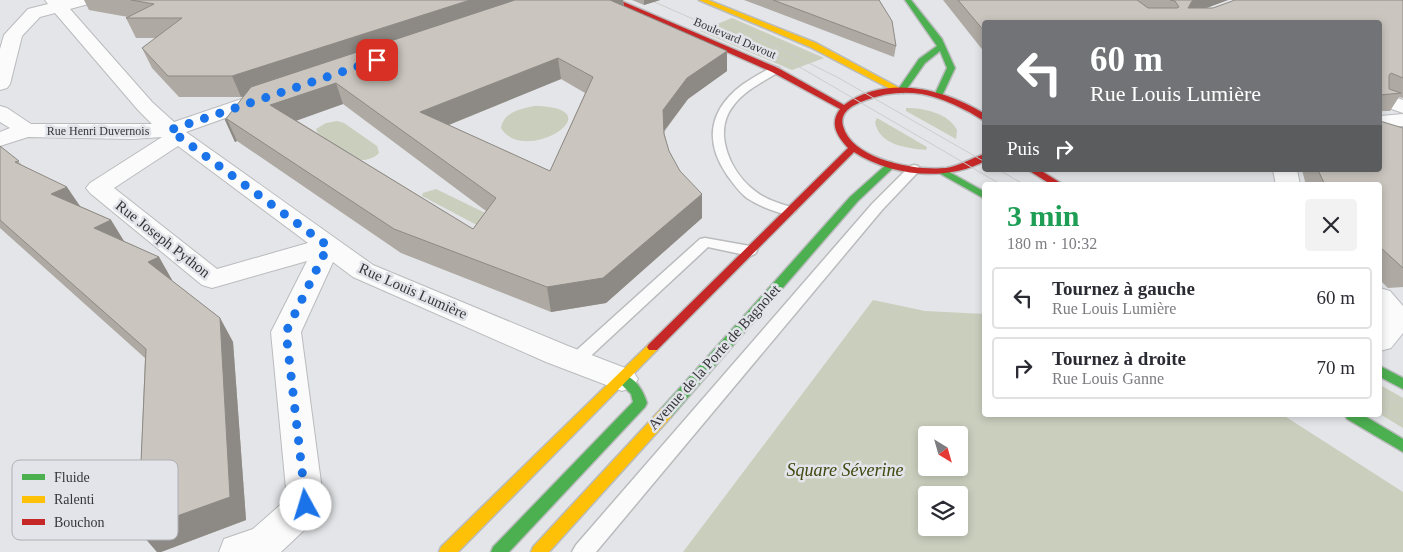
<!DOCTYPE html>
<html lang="fr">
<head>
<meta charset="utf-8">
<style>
  body { margin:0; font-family:"Times New Roman",serif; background:#f2f2f3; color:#2b2b33; height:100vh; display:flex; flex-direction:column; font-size:19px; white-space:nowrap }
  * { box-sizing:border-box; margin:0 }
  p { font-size:16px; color:#7c7c81 }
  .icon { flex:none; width:28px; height:28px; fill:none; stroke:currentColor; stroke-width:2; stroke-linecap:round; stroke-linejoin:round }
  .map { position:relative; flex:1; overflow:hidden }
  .drawer { position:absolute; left:982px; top:182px; width:400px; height:235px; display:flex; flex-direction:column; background:#fff; border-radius:5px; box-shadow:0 2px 8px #0003 }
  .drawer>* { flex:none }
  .hud { position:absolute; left:982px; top:20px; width:400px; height:152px; border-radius:5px; box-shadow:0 2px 8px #0003; background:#727376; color:#fff; overflow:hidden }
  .needle { width:32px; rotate:143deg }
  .fabs { position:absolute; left:918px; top:426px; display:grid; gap:10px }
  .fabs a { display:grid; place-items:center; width:50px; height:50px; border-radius:5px; background:#fff; box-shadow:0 2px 8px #0003; font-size:25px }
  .pin { position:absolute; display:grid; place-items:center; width:42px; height:42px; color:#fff; margin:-21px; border-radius:10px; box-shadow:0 2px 8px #0006 }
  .me { position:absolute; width:55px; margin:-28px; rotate:354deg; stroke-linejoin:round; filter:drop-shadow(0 0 4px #0008) }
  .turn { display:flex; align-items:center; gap:18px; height:105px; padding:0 25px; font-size:22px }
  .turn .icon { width:65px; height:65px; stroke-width:2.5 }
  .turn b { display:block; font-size:35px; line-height:42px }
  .then { display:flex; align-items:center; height:48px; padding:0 25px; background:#0003; gap:10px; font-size:19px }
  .round { display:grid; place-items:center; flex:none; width:52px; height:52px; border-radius:5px; background:#f2f2f3 }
  .head { display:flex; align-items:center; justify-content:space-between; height:85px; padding:0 25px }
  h1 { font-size:30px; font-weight:600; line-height:38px; color:#1e9e55 }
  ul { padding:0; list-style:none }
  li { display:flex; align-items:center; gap:15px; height:62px; margin:0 10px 8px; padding:0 15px; border:2px solid #e1e1e2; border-radius:5px }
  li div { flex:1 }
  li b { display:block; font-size:19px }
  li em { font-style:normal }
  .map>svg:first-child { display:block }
</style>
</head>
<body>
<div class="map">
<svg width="1403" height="552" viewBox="0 0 1403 552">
  <rect width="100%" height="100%" fill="#e4e5e8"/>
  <g fill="#cacebd" fill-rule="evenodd">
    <polygon points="732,18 824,58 792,70 700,31"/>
    <path d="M534 106C618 107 524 167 501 128 504 112 520 109 534 106Z"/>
    <path d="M906 108C924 108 948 113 957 130L956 139 906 111Z"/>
    <path d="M877 118 927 147 926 150C906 148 879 145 875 122Z"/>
    <path d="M337 121 344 123 377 146 379 153C358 173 334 145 317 132L316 129 326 123Z"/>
    <polygon points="436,189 508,224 490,232 422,196 423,193"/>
    <path d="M873 300 925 311 985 314V415H1283L1403 492V552H683ZM926 435H959V468H926ZM926 495H959V528H926Z"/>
    <polygon points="1380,385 1403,398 1403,428 1380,414"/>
  </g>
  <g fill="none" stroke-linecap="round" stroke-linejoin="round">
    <defs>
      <g id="lane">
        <path d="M775 67 779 68 780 70 779 72C762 82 744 91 733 106 712 133 731 173 755 191 766 200 781 204 794 208L796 211 789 215C775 212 759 206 747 198 739 192 733 183 727 175 704 141 709 110 742 85 751 79 764 70 775 67Z"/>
        <polygon points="914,165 918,166 920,169 918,172 882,210 596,552 572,552 576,545 872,204 910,166"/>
        <polygon points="705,238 750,246 755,248 757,251 755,254 750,256 708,247 581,365 575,367 569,365 567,361 569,357 700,239"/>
      </g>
      <g id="street">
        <path d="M45 0H94L92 3 70 9 152 102 174 122 262 92 269 90 276 92 279 96 276 100 186 132 373 265 568 346 633 371 638 379 633 387 622 391 546 362 353 277 333 262 301 332 324 505 319 516 281 552H219L224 539 253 529 287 499 271 332 307 261 212 288 202 285 90 193 86 188 90 183 162 137 132 139 28 137 0 146V132L10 128 0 122V106L7 108 31 124H152L138 110 55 13 40 17 22 36 10 84 7 88 0 90V49L4 35 28 9 48 4ZM178 146 308 243 217 269 114 188Z"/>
        <polygon points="1380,92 1403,100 1403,113 1380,105"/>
        <polygon points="1403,114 1403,126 1380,128 1380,116"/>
        <polygon points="1273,170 1297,170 1300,185 1276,185"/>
        <polygon points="1380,288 1390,291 1403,306 1403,333 1391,348 1380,351"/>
      </g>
      <g id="fast">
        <polygon points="905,0 911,0 942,39 955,68 941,98 938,98 934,96 947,68 940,51 925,63 904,93 897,91 919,59 937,46"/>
        <polygon points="891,162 896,165 894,167 858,201 671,417 666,418 661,417 659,413 661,409 850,197 888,163"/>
        <polygon points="942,168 985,192 985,199 939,173 937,171"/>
        <polygon points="1380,366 1403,378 1403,389 1380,377"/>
        <path d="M622 374C636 378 643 390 647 403L645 407 509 552H491L493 547 633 402 631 394 616 379 617 376Z"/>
        <polygon points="1345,415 1363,415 1403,439 1403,452 1347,419"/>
      </g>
      <g id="slow">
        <polygon points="699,0 708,0 816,43 905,91 898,93 810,47"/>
        <polygon points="653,343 657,344 659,347 657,350 458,552 439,552 441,547 649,344"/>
        <polygon points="666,408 671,409 673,413 671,417 549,552 531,552 533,547 661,409"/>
      </g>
      <g id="jam">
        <path d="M610 0H619L778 68 844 105C887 74 944 89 985 114V121C978 118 972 113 965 110 952 103 937 97 922 94 903 91 884 93 866 100 855 104 839 111 843 126 852 160 916 171 946 168 960 166 971 158 985 154V161C946 182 891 176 854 152L657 350H649L647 347 649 344 848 148C837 136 829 124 840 109L772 72Z"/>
        <polygon points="1028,170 1040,170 1064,185 1052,185"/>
      </g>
    </defs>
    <use href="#lane" stroke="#babbbd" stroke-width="3"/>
    <use href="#street" stroke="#babbbd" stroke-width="2"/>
    <use href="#fast" stroke="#babbbd" stroke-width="3"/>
    <use href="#slow" stroke="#babbbd" stroke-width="3"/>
    <use href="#jam" stroke="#babbbd" stroke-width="3"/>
    <use href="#lane" fill="#fbfbfc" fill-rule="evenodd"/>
    <use href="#street" fill="#fbfbfc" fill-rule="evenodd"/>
    <use href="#fast" fill="#4caf50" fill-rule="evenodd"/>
    <use href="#slow" fill="#ffc107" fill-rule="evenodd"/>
    <use href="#jam" fill="#c62828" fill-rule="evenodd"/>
    <g stroke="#cdcdce" stroke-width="1">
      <polyline points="650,0 791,62 1002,185"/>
      <polyline points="752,35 837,77 985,162"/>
      <polyline points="999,170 1025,185"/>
      <polyline points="1380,392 1403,405"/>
      <polyline points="1380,408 1403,422"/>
    </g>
  </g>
  <g fill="#aea9a3" fill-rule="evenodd">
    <path d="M84 0H623L624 6 727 51V71L688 99 664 132 669 151 702 218 606 303 551 312 401 253 237 141 235 142 225 120 243 97H179L152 68 142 48 156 38H136L126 18 128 17 89 10ZM561 79 585 93 550 171 449 125ZM343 104 486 211 473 229 296 120Z"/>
    <polygon points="632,0 660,0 644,5"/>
    <polygon points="744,0 879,0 896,46 894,57"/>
    <polygon points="943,0 1137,0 1148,8 1137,0 1228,0 1206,8 1213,8 1403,0 1403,98 1399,97 1390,111 1380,111 1380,22 985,22 985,53"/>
    <polygon points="1403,128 1403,287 1388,288 1380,280 1380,185 1306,185 1302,170 1380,170"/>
    <polygon points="0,146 22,165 80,206 111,220 124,241 159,257 172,280 171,280 220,318 233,342 246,520 161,552 157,552 138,530 145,358 0,228"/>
  </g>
  <g fill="#8d8a85">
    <polygon points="470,0 531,0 241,97 232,76"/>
    <polygon points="608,0 623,0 624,13"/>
    <polygon points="644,0 660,0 644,5"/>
    <polygon points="1194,0 1228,0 1185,16 1182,22 1192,1"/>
    <polygon points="727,51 727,71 688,99 663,132 663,110 687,78"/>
    <polygon points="558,58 561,79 426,134 420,112"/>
    <polygon points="336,83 343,104 279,127 270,105"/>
    <polygon points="227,119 237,141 235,142 225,120"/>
    <polygon points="67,187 82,209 51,194"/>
    <polygon points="702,194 702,218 606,303 551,312 547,287"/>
    <polygon points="111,220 125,243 94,228"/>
    <polygon points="159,257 172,280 162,285 148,262"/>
    <polygon points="220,318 233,342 246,520 161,552 157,552 138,530"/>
  </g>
  <g fill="#cac5be" stroke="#8d8a85" fill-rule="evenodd">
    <polygon points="131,0 470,0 232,76 168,76 142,48 182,18 126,18 154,4"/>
    <path d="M515 0H610L727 51 687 78 663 110 664 134 669 151 680 171 702 194 603 278 547 287 394 229 227 119 225 120 251 87ZM558 58 593 77 550 171 420 112ZM336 83 496 198 473 229 270 105Z"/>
    <polygon points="773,0 879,0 892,21 896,46"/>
    <polygon points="958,0 1137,0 1148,8 1177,8 1179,7 1175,1 1170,0 1194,0 1192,1 1188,8 1213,8 1235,0 1403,0 1403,78 1391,73 1389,75 1389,89 1401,93 1380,95 1380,22 985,22 985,32"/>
    <polygon points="1380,121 1403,128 1403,268 1380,247 1380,185 1325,185 1318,170 1380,170"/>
    <polygon points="0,146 19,161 15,162 67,187 51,194 111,220 94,228 159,257 148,262 220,318 230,497 138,530 146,349 0,220"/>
  </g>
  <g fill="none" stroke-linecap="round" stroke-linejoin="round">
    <polyline stroke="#1a73e8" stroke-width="9" stroke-dasharray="0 16.2" points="306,505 286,332 328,246 170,130 377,60"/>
  </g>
  <g text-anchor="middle" stroke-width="5" stroke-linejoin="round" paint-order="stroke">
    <g font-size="12" fill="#353638" stroke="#e2e4ea">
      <text transform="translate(735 38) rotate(23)" y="4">Boulevard Davout</text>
      <text x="98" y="135">Rue Henri Duvernois</text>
    </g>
    <g font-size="15" fill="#353638" stroke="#e2e4ea">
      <text transform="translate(163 239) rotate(38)" y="5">Rue Joseph Python</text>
      <text transform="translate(413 291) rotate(24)" y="5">Rue Louis Lumière</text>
      <text transform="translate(714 357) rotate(-48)" y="5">Avenue de la Porte de Bagnolet</text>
    </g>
    <g font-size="18" font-style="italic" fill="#41470e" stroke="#e2e4ea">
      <text x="845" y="476">Square Séverine</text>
    </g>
  </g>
  <rect x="12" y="460" width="166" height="80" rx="8" fill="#e2e4ea" stroke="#aeb0b5" stroke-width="1"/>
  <rect x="22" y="474" width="23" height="6" fill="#4caf50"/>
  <rect x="22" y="496" width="23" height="7" fill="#ffc107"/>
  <rect x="22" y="519" width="23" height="6" fill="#c62828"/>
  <g font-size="14" fill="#353638">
    <text x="54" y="482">Fluide</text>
    <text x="54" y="504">Ralenti</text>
    <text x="54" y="527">Bouchon</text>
  </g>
</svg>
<div class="fabs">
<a><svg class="needle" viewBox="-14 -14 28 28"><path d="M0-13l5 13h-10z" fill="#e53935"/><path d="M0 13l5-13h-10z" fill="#7c7c81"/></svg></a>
<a><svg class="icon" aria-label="layers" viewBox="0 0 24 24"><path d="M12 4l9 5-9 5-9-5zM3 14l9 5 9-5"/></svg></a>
</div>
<div class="pin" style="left:377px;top:60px;background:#d93025"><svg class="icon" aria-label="arrive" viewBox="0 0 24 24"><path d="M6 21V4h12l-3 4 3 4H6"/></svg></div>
<svg class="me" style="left:306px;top:505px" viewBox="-20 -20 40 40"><circle r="19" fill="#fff"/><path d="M0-13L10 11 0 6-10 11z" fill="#1a73e8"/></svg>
<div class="hud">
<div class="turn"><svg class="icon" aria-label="left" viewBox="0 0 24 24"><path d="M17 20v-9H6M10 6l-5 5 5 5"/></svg><div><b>60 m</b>Rue Louis Lumière</div></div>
<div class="then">Puis<svg class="icon" aria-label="right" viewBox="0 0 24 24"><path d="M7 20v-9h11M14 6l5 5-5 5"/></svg></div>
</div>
<section class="drawer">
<div class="head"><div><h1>3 min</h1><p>180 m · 10:32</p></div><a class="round"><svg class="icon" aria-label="close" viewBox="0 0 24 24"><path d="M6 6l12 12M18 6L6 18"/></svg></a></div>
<ul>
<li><svg class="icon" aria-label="left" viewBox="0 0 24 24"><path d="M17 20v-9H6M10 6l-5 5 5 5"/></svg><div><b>Tournez à gauche</b><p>Rue Louis Lumière</p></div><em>60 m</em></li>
<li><svg class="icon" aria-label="right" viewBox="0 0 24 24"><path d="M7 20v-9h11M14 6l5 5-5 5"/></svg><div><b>Tournez à droite</b><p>Rue Louis Ganne</p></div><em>70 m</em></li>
</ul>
</section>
</div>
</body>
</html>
